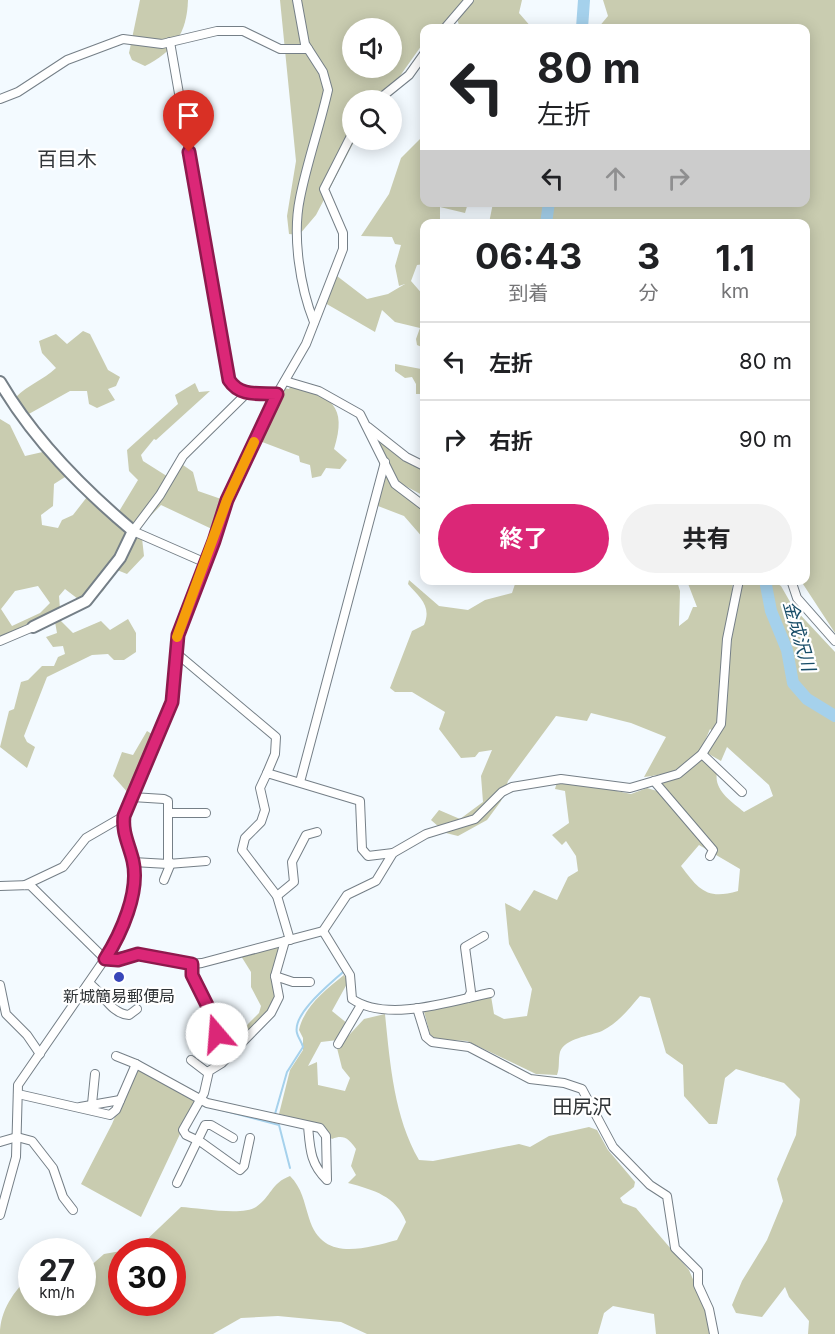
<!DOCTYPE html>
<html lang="ja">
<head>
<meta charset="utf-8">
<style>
  body { margin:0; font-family:Inter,"Noto Sans JP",sans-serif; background:#f2f2f2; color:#202124; height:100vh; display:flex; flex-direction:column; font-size:22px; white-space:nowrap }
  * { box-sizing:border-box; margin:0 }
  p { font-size:20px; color:#757577 }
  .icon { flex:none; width:33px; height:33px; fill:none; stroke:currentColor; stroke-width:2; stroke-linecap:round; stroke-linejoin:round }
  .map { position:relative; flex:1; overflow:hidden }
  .side { position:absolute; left:420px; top:219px; width:390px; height:366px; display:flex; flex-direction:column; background:#fff; border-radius:12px; box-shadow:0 3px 15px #0003 }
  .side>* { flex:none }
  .hud { position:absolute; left:420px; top:24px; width:390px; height:183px; border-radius:12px; box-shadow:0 3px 15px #0003; background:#fff; color:#202124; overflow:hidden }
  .buttons { position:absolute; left:342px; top:18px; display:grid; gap:12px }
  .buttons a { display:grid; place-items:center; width:60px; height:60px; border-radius:50%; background:#fff; box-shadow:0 3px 15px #0003; font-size:30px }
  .speed { position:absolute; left:18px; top:1238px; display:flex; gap:12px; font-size:30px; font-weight:700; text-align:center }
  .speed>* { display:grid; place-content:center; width:78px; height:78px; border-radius:50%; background:#fff; box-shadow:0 3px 15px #0003; line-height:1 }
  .speed small { font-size:15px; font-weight:400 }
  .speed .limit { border:9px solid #d22; background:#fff; color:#111 }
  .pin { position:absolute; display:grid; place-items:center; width:51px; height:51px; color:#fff; margin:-62px -26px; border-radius:50% 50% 50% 0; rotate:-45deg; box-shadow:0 0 6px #0007 }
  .pin .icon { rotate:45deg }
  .me { position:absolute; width:66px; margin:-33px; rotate:342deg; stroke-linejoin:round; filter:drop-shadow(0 0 4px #0008) }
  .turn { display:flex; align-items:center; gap:21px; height:126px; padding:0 18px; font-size:27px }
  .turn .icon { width:78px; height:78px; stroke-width:2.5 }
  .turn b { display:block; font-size:42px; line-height:51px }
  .lanes { display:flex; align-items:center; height:57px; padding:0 18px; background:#0003; justify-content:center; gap:30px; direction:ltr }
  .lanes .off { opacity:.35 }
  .eta { display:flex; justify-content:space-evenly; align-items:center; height:102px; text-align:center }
  .eta b { font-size:36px; font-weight:700; line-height:42px }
  .cta { display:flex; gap:12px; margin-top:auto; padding:12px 18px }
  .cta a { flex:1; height:69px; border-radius:36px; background:#db2777; color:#fff; font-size:24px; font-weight:700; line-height:69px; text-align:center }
  .cta a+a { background:#f2f2f2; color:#202124 }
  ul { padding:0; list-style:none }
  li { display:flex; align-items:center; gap:18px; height:78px; padding:0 18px; border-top:2px solid #e0e0e0 }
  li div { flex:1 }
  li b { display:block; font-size:22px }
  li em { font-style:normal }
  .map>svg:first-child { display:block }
</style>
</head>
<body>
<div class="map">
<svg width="835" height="1334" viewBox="0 0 835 1334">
  <rect width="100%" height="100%" fill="#f3faff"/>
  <g fill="#c9ccb0" fill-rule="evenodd">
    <path d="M140 0H188C187 33 174 51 145 66L132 60 129 53Z"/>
    <path d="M280 0H522L519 13 532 28H460L455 13 438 28H424V42L383 100H352V140H355L316 215 299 235 289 234 287 216 296 161ZM352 28H392V68H352Z"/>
    <polygon points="603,0 835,0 835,633 801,581 806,580 806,224 489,223 493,203 806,202 806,28 598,28 608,16"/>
    <polygon points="421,138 424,138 424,202 468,203 465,213 440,207 440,223 424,224 424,264 417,265 411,281 424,296 424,348 417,345 416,339 420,328 395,322 382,310 375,332 325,303 337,276 367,299 388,294 405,284 399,286 395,266 401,245 395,244 392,237 361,236 389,194 401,158"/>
    <path d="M83 331 90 334 108 370 120 377 116 386 108 389 115 400 97 408 89 404 87 391H70L27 415 16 397C28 385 43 380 56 368L42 353 39 341 56 334 67 344Z"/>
    <polygon points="424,361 424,394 416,394 416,384 412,377 405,378 395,371 395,364 421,369"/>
    <path d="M294 379C330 398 348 405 334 449L347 460 340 469 326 468 321 476 312 478 310 465 300 462 299 456 257 440 284 388 289 389Z"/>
    <polygon points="195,383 199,392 210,391 156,440 154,439 141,455 143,461 173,480 183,465 193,472 198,491 224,500 214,530 161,505 136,531 118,513 138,480 129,471 127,450 178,404 175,395"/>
    <path d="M0 419 10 425 25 456 47 451 73 472 54 484 53 506 41 515 42 525 58 528 62 520 73 515 87 497 142 538 144 556 127 574 117 570 103 591 91 600 78 599 65 589 59 596 60 609 0 637ZM38 586 50 603 40 613 12 626 1 609 15 591Z"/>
    <polygon points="371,434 412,465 424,469 424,496 400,483"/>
    <polygon points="386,472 424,508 424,539 404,516 378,506"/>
    <path d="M409 580 439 606 468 610 485 600 512 593 516 581H677L680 591 679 626 688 619 693 607H697L687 581H733L719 727 715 733 710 729C695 767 682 772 644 777L666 737 631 723 591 713 587 721 556 716 508 781 501 801 487 820 458 836 446 833 431 820 439 810 460 819 483 802 481 776 492 750 479 752 475 757 461 758 439 729 445 712 412 692H395L390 688 412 631 424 625C432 606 420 598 408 584Z"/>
    <path d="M743 581H773L781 586 793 607 835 652V1334H808L809 1321 789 1297 785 1287 762 1317 736 1313 732 1305 742 1281 767 1240 783 1201 777 1179 796 1135 800 1099 784 1083 736 1069 725 1078 717 1124H709L684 1096 683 1065 666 1053 650 998 640 996C629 1009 618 1023 602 1031 590 1036 565 1038 560 1052 558 1060 560 1067 557 1075L536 1074 467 1041 435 1039 430 1034 423 1008 491 996 494 1014 504 1019 527 1016 532 989 509 944 505 903 520 911 534 890 557 900 568 877 578 871 576 856 566 841 562 845 552 835 569 823 565 791 555 789 557 782H575L631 794 647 788 667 794 658 782 702 757 718 769C711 789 731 801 744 812L773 796 769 785 727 747 721 761 707 753 720 733 732 637ZM699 845 740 869 738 891C707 900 699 890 681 866Z"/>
    <polygon points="128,619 136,633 136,652 124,660 114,660 108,654 92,655 47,677 24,736 27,742 35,747 27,768 0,747 9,711 14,709 21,682 28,680 42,666 54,666 58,657 65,654 63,646 53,647 46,637 57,633 55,622 60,620 73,633 101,621 110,630"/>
    <polygon points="147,731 155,736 130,795 113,776 122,752 133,755"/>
    <polygon points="277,947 280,948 276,997 268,1014 223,1055 224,1048 259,1013 261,1006 251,987 251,972 241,956"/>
    <path d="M344 975 348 982 332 1011 348 1024 338 1040 321 1042 308 1066 317 1062 318 1085 345 1091 350 1078 342 1068 337 1048 364 1019 385 1014C390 1063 394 1117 419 1160L433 1161 519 1144 530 1147 549 1136 589 1127 597 1130 608 1150 635 1182 634 1187 620 1198 623 1203 636 1208 689 1270 706 1310 709 1334H656L654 1314 613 1306 604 1313 598 1334H367L341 1322 278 1316 241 1318 213 1334H0C0 1310 14 1291 31 1275L32 1302H82L83 1268 87 1269 104 1254 121 1251 122 1302H172V1251H122L139 1247 181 1207C198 1208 243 1216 256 1207 271 1197 271 1183 290 1176 302 1188 304 1202 309 1218 322 1262 363 1249 397 1240L406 1222C396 1196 374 1190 348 1183L356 1175 351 1166 356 1149C349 1139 344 1134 332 1139L314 1123 279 1114 290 1070 303 1050V1038L299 1030C304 1007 325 990 344 975Z"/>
    <polygon points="143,1069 196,1100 141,1217 81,1184 112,1124 134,1071"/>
  </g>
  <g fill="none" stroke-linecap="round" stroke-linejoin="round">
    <g stroke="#a5d1ec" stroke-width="2">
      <polyline points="214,1108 279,1125 290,1168"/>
      <path d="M275 1114 287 1072 303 1047C302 1042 298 1038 297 1033 292 1014 330 984 343 972"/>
    </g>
    <g stroke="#a5d1ec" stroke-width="12">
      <polyline points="582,28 584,0"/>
      <polyline points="546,224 549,202"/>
      <polyline points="765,580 771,611 787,650 793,683 807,699 835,716"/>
    </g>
    <defs>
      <g id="minor">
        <path d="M297 0 305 44 323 72 328 90C320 126 307 162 300 198 292 236 300 287 314 322"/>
        <polyline points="445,28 469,0"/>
        <path d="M170 42 229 380C240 397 258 393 277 394"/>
        <polyline points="0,99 18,92 67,60 123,39 162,44 217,31 243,31 280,49 308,49"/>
        <polyline points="378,100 409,75 424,54"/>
        <polyline points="285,381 319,391 360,414 395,484 424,506"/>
        <polyline points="368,427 406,457 424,466"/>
        <polyline points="206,563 133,531 160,495 183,456 247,393"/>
        <polyline points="791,580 797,598 835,641"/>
        <polyline points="0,641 33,627"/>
        <polyline points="175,652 276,737 275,754 267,773"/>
        <polyline points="702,754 742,792"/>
        <polyline points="654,781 713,850 710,856"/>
        <polyline points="300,782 385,462"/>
        <polyline points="132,797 164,799 168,801 168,864 133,862"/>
        <polyline points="169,813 206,813"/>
        <polyline points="168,864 206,861"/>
        <polyline points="164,880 171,863"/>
        <polyline points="25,885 63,867 86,838 124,816"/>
        <path d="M0 886 30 885 105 959C116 959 127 954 138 954 160 954 180 966 202 963L323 931 347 895 376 881 393 853 426 834 475 819 502 792 512 787 561 779 630 788 678 774 702 754 721 724 727 639 739 580"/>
        <polyline points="277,896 294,882 292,862 306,835 317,832"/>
        <path d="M323 931 350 975 352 999C387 1023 452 1001 490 993"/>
        <polyline points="290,940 277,896 242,850 245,838 261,822 265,810 260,788 267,773 360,801 362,849 368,856 393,853"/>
        <polyline points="192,964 192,975 218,1027 217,1034 205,1049"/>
        <polyline points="275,976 293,982 310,982"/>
        <path d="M89 983C103 993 111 1014 129 1015L137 1009"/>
        <polyline points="0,985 6,1014 27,1035 40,1054"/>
        <polyline points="468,998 471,992 465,947 484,936"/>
        <polyline points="417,1008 426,1037 432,1042 469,1047 530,1079 564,1083 582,1089 613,1147 650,1185 667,1196 675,1248 698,1271 698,1285 709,1309 714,1334"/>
        <polyline points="338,1044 361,1005"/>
        <polyline points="116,1056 136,1064"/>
        <polyline points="191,1060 208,1073"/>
        <path d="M18 1094 110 1115 116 1110 136 1064 207 1103 320 1128 326 1136 327 1180C310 1164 310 1148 308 1126"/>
        <polyline points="92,1104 95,1074"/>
        <polyline points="80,1107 120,1100"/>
        <polyline points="250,1138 244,1166 240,1170 201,1142 186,1135 183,1130 204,1093 209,1071 222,1063 271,1013 279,997 275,976 285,941"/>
        <polyline points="0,1142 17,1137 32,1141 53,1168 63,1197 73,1210"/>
        <polyline points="177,1183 205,1125 211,1125 233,1138"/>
        <path d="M0 1215 16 1157 18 1085 109 953C122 928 139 891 133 862 129 844 122 834 124 816L172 702 178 635 214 541 227 500 277 394 306 344 343 249V233L324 189 352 134"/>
      </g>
      <path id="tertiary" d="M0 382C34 440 82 488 133 531L120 558 86 601 33 627"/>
    </defs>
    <use href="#minor" stroke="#757f87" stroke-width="10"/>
    <use href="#tertiary" stroke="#757f87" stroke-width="14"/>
    <use href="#minor" stroke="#fff" stroke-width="8"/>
    <use href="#tertiary" stroke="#fff" stroke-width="10"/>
  </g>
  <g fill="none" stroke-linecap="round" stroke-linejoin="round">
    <defs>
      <path id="route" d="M189 152 229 380C240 397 258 393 277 394L227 500 214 541 178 635 172 702 124 816C122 833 129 844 133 861 140 892 121 934 105 959L118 960 138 954 192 964V975L218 1027 217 1034"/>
    </defs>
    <use href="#route" stroke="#8e194d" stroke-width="15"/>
    <use href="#route" stroke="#db2777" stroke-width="10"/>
    <polyline stroke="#f59e0b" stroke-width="10" points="177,637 227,500 254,442"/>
  </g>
  <circle fill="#3846b9" stroke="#fff" stroke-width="2" cx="119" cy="977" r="6"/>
  <g text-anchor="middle" stroke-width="4.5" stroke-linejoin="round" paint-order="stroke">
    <g font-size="16" fill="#313538" stroke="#fff">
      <text x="119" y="1002">新城簡易郵便局</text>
    </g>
    <g font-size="18" font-style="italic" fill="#174c67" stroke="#fff">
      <text transform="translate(799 636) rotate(74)" y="6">金成沢川</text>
    </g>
    <g font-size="20" fill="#313538" stroke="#fff">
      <text x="67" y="166">百目木</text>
      <text x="582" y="1114">田尻沢</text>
    </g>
  </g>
</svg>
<div class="buttons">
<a><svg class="icon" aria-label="sound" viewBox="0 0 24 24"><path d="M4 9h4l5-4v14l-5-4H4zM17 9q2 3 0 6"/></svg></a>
<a><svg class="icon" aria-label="search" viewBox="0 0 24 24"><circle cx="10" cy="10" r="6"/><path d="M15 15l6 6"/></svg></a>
</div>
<div class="speed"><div>27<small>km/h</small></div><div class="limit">30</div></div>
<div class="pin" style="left:189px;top:152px;background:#d93025"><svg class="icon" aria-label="arrive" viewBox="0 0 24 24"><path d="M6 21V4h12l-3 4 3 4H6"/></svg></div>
<svg class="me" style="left:217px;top:1034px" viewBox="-20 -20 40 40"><circle r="19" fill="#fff"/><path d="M0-13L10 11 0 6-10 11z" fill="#db2777"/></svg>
<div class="hud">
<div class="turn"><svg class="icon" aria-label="left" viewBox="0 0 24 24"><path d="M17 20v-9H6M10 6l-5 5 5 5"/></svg><div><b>80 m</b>左折</div></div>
<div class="lanes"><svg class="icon" aria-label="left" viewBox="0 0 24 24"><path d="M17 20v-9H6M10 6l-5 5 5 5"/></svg><svg class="icon off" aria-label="ahead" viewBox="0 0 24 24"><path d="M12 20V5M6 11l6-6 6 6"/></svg><svg class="icon off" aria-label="right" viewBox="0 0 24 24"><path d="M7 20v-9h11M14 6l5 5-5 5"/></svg></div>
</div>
<section class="side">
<div class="eta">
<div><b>06:43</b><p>到着</p></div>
<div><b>3</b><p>分</p></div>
<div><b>1.1</b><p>km</p></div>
</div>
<ul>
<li><svg class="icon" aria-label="left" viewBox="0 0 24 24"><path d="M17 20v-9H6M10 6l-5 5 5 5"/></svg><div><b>左折</b></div><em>80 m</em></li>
<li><svg class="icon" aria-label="right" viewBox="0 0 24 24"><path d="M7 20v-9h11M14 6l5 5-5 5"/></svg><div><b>右折</b></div><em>90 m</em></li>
</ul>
<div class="cta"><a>終了</a><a>共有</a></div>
</section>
</div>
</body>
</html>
